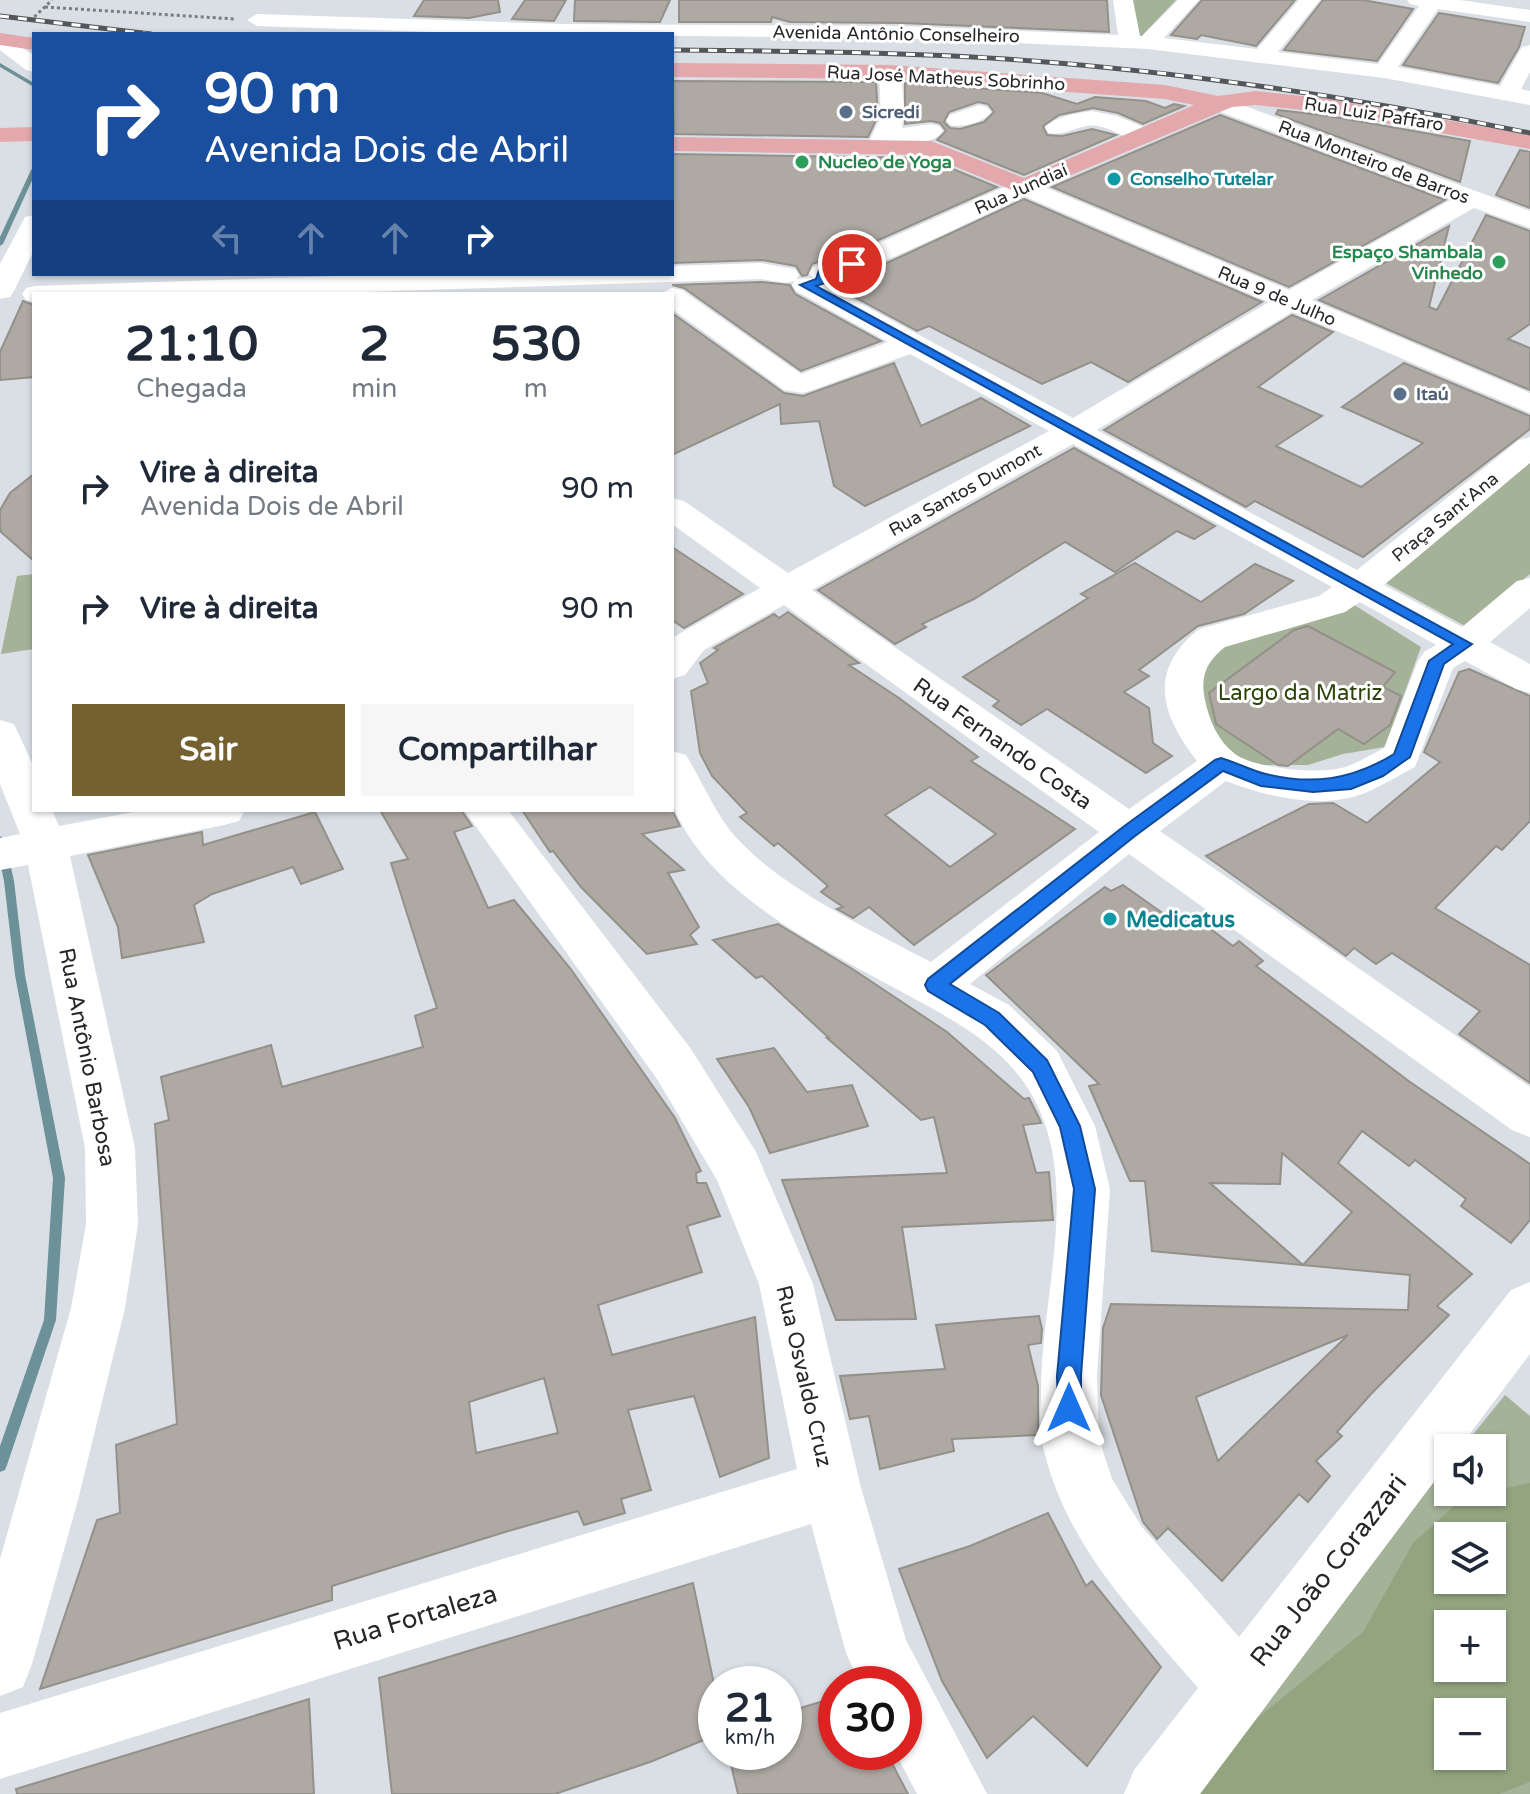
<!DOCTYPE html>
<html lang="pt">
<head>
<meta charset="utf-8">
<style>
  body { margin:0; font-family:"Varela Round",sans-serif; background:#f6f6f7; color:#1f2937; height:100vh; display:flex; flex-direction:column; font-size:30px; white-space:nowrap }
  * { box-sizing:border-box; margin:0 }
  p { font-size:26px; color:#747a83 }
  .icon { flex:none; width:44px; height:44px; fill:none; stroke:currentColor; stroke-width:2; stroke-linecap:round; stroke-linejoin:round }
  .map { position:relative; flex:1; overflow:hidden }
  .drawer { position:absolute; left:32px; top:292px; width:642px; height:520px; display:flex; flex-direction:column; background:#fff; border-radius:0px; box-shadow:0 2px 6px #0004 }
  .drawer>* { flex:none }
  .hud { position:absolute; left:32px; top:32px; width:642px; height:244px; border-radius:0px; box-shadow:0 2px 6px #0004; background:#1a4fa0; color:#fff; overflow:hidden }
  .fabs { position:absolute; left:1434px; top:1434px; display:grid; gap:16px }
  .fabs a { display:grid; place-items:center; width:72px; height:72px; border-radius:0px; background:#fff; box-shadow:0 2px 6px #0004; font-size:40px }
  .speed { position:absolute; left:698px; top:1666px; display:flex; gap:16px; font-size:40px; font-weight:700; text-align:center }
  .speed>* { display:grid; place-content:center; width:104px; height:104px; border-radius:50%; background:#fff; box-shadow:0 2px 6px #0004; line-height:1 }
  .speed small { font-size:20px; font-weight:400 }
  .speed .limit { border:12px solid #d22; background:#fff; color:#111 }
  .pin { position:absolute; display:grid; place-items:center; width:68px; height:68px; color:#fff; margin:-34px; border:4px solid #fff; border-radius:50%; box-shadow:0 2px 8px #0007 }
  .me { position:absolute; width:88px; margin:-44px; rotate:0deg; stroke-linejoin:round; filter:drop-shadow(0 0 6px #0008) }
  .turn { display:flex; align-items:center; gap:28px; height:168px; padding:0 40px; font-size:36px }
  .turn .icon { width:104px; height:104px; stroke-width:2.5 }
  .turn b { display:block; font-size:56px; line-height:68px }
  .lanes { display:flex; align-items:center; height:76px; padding:0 40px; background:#0003; justify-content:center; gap:40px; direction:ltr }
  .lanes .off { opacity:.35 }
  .eta { display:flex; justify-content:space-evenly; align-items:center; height:136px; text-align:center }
  .eta b { font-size:48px; font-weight:700; line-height:56px }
  .button { display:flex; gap:16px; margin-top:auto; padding:16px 40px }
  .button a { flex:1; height:92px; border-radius:0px; background:#756130; color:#fff; font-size:32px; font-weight:700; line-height:92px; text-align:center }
  .button a+a { background:#f6f6f7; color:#1f2937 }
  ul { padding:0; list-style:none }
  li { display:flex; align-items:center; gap:24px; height:120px; padding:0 40px }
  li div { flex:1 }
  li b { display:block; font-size:30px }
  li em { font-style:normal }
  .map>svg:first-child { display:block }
</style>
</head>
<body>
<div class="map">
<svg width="1530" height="1794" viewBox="0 0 1530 1794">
  <rect width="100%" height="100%" fill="#d9dfe5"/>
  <g fill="#a4b297" fill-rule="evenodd">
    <polygon points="1130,0 1176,0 1139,39"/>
    <polygon points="1530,458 1530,574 1465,626 1384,582"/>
    <polygon points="34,574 34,649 1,654 17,576"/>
    <polygon points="1351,603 1421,647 1385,747 1343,754 1308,765 1248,765 1199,726 1200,661 1219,639"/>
    <path d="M1505 1395 1530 1416V1794H1180L1448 1465V1492H1492V1448H1462ZM1448 1536H1492V1580H1448ZM1448 1624H1492V1668H1448ZM1448 1712H1492V1756H1448Z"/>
  </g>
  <path fill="#93a580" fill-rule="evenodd" d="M1530 1483V1782L1499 1794H1194L1249 1725 1363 1632 1413 1543 1464 1497ZM1448 1536H1492V1580H1448ZM1448 1624H1492V1668H1448ZM1448 1712H1492V1756H1448Z"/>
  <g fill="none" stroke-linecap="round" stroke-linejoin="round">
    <g fill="#6c9198" fill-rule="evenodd">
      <polygon points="0,63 34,83 34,87 0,67"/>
      <polygon points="34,168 34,176 3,244 0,246 0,237 31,170"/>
      <polygon points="0,836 5,840 14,881 25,975 65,1178 56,1320 7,1465 5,1470 0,1472 0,1446 44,1320 53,1178 15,975 4,881 0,862"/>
    </g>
  </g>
  <g fill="#aea9a3" stroke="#94908a" stroke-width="2" fill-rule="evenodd">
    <polygon points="424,0 498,0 500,12 469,18 414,16"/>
    <polygon points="525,0 566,0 554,21 512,19"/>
    <polygon points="575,0 670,0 660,22 574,21"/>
    <polygon points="679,0 1107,0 1109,32 901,23 790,22 772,17 771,22 679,22"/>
    <polygon points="1202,0 1295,0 1256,46 1201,35 1197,39 1171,35"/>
    <polygon points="1323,0 1363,0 1413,9 1377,61 1284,50"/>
    <polygon points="1439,13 1525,27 1519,47 1498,83 1403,65"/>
    <polygon points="672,81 876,82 878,116 868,137 674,134"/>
    <path d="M905 83 1042 93 1077 104 1095 97 1146 101 1165 108 1174 104 1184 106 1143 124 1118 113 1093 108 1059 115 1043 126 1047 135 1062 136 1092 129 1116 135 1024 175 937 140 946 131 940 123 931 121 905 124ZM978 102 988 104 994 112 984 122 960 129 950 128 944 122 949 112Z"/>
    <polygon points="1278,110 1329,116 1470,141 1460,182 1276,114"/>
    <polygon points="1220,115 1445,200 1289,287 1052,187"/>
    <polygon points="1520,150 1530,152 1530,208 1496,195"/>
    <polygon points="673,154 926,158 997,187 865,246 812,264 807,275 802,276 796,266 762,260 672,263"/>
    <polygon points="1024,199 1262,302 1128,382 1091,362 1042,384 929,326 917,331 827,282 887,263"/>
    <polygon points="1486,215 1530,231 1530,324 1508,339 1530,348 1530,390 1319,300 1449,226 1429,307 1437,310"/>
    <polygon points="761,282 790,285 795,294 881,341 801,371 684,288 672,285"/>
    <polygon points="23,301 34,305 34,377 0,380 0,352"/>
    <polygon points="672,313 784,393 803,396 894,363 921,426 981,398 1030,426 865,506 834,486 819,421 781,424 780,404 672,455"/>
    <polygon points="1292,315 1333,332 1258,387 1322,416 1276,446 1361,487 1423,443 1342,407 1404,363 1530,416 1530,429 1363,557 1255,501 1246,507 1104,430"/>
    <polygon points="1074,448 1215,526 1194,539 1177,531 1115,572 1065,542 974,599 922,624 926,627 895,644 818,590"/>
    <polygon points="34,474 34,561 1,532 0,524 0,510 10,493"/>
    <polygon points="672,547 743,594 684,628 672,620"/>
    <polygon points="1135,563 1201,602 1255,564 1293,581 1244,614 1198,626 1139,670 1149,676 1124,692 1149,708 1153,743 1172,756 1146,773 1047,709 1021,725 993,706 999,701 963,677 1088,598 1081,594"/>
    <path d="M788 612 859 663 849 665 899 698 978 757 971 761 1075 829 914 945 869 907 853 918 837 909 843 907 821 892 828 886 778 843 774 846 740 817 747 813 712 776 700 753 691 691 708 683 700 663 718 650 714 648 774 614 779 618ZM930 787 996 834 950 867 885 815Z"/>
    <polygon points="1308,626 1395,672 1383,687 1401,696 1390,725 1364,744 1338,729 1288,766 1278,765 1216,724 1209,693 1294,630"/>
    <polygon points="1469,669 1530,696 1530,821 1502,850 1496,846 1435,908 1530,965 1530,1083 1459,1034 1480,1011 1392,953 1376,964 1354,948 1346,956 1206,856 1309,804 1333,803 1367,823 1440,762 1424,752 1459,672"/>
    <path d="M380 810H461L472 826 454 832 488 908 514 900 570 968 675 1118 701 1171 696 1173 697 1183H706L720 1216 687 1226 702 1272 598 1305 612 1355 755 1317 769 1458 720 1477 694 1396 628 1410 651 1490 621 1499 625 1513 584 1525 578 1511 505 1532 332 1586V1600L40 1689 97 1520 120 1513 116 1445 177 1424 155 1124 169 1120 161 1077 271 1045 282 1087 423 1047 415 1016 437 1008 391 863 408 859ZM544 1378 558 1433 476 1453 469 1402Z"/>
    <polygon points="522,810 672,810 680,826 642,834 684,870 668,873 699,927 690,935 697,944 647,954 581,887 553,851 550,852"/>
    <polygon points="315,812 343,869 301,884 293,867 212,894 194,905 204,942 122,958 118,927 88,855 202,832 203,845"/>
    <path d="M1123 885 1178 924 1191 914 1233 946 1239 941 1263 961 1256 966 1410 1082 1530 1164V1220L1511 1243 1461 1206 1466 1199 1415 1160 1409 1166 1362 1131 1338 1163 1472 1274 1437 1306 1449 1315 1371 1394 1337 1432 1342 1436 1316 1461 1330 1476 1308 1502 1299 1494 1222 1581 1168 1528 1157 1539 1143 1522 1101 1395 1103 1328 1111 1304 1408 1310 1410 1275 1152 1251 1145 1181H1130L1089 1086 1099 1084 986 975 1105 887 1111 891ZM1282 1153 1352 1212 1303 1265 1210 1183 1280 1184ZM1348 1335 1218 1461 1196 1397Z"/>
    <polygon points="778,924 854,970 947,1032 1024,1099 1029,1098 1039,1118 1041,1123 1023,1125 1036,1173 1049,1172 1053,1220 902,1227 916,1319 836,1320 782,1180 947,1173 934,1117 921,1120 827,1038 829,1038 762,976 756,978 713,940"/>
    <polygon points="774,1048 807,1092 852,1085 868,1126 770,1153 749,1107 717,1059"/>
    <polygon points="1039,1316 1042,1329 1041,1343 1028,1345 1038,1386 1038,1435 952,1439 954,1451 880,1469 869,1416 850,1419 840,1376 945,1369 936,1325"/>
    <polygon points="1048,1513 1086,1586 1092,1581 1161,1667 1087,1766 1033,1716 987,1758 942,1681 899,1569 970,1546"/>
    <polygon points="693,1583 716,1694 716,1735 650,1762 555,1794 392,1794 379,1678"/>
    <polygon points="836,1697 836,1752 886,1752 908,1794 738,1794 728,1752 784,1752 784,1713"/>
    <polygon points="309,1699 314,1794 17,1794 16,1789"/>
  </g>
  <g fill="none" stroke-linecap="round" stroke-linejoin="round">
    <g stroke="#797d81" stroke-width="3" stroke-dasharray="3 3" stroke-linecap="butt">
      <polyline points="45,7 235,19"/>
      <polyline points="30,21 52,0"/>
    </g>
    <g fill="#fff" fill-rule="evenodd">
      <polygon points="1113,0 1133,0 1140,36 1142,36 1178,0 1199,0 1164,38 1257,49 1299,0 1320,0 1278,52 1378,64 1419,6 1410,4 1407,0 1460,0 1530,10 1530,22 1438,9 1398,67 1500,86 1522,47 1530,45 1530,72 1521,89 1530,91 1530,105 1384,78 1148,49 901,38 493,34 257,26 247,20 257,14 564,24 901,26 1118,35"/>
      <polygon points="0,34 34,55 34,72 26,70 0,50"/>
      <path d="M890 65 901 72 904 108 902 128 931 124 939 126 943 131C930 148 910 138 892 142 884 144 883 146 874 144L870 139 881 117 879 72Z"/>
      <path d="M1218 96 1530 211V228L1474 208 1312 300 1530 393V413L1292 312 1097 430 1357 570 1519 440 1530 437V463L1384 585 1462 627 1517 581 1530 578V608L1490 642 1530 664V693L1516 689 1465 661 1453 668 1415 767C1399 775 1382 786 1365 793 1322 810 1267 797 1226 781L1160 831 1530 1087V1137L1512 1130 1129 854 970 984 1009 1005 1057 1051 1095 1126 1110 1189 1097 1376 1099 1439 1112 1479 1142 1527 1239 1637 1511 1290 1530 1282V1354L1459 1448H1448V1463L1200 1794H1124L1134 1770 1198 1688C1134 1613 1063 1542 1042 1442 1038 1427 1041 1409 1041 1394 1040 1292 1087 1172 1023 1081 998 1046 960 1024 924 1004 841 957 708 899 673 805 668 790 672 766 672 751L686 755C700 778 711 803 726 825 769 883 867 928 931 962L1099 832 784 605 704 650 685 675 672 679V638L760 588 672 524V498L684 501 788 573 1049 431 910 354 813 390 802 393 784 390 672 309V294H659L672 288 682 290 801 374 888 342 796 291 792 285 796 279 813 278 809 273 813 267 866 249 1015 182H1033L1289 290 1452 199 1210 108 1206 103 1210 98ZM1024 196 1269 302 1073 418 817 280C845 286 990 212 1024 196ZM1073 444 1332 587 1319 596 1199 629C1147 671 1161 715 1197 761L1129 809 812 590ZM1360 602 1436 645 1424 652 1418 661 1384 748C1372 754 1358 763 1345 767 1321 775 1256 769 1235 754 1218 741 1209 720 1205 700 1200 676 1206 662 1225 647L1345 612Z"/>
      <path d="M979 105 987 107 991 112C983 123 962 128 950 125L946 120 950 115Z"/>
      <path d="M1092 111 1117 116 1151 130 1155 135 1151 140C1132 145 1116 129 1098 126 1080 123 1066 137 1049 133L1045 128C1055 116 1077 113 1092 111Z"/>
      <polygon points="34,215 34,250 14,291 10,297 0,299 0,264 25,217"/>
      <polygon points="761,263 795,269 799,275 795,281 785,283 761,279 298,294 34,294 34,302 26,300 22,294 26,288 36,286 402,274 672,274 672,266"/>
      <polygon points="0,720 14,724 34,767 34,810 52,810 59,826 144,810 245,810 239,821 224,825 70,856 135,1148 138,1224 125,1308 78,1500 32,1664 23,1687 0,1696 0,1559 71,1308 86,1224 85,1148 28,865 0,870 0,838 20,834 0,784"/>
      <polygon points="464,810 508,810 691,1049 756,1152 813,1284 861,1488 906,1640 987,1794 917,1794 895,1752 904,1752 904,1684 860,1684 846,1653 811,1524 0,1779 0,1713 797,1469 759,1284 717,1180 657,1079"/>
    </g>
    <g fill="#e3a8ab" fill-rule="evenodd">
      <polygon points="0,33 34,38 34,50 0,45"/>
      <polygon points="672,63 890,65 1165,85 1218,96 1256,91 1329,99 1530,135 1530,149 1329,113 1256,105 1232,107 1024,195 927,155 672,151 672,137 931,141 1024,178 1194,105 1165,99 890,79 672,77"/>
      <polygon points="34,127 34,141 0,142 0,128"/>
    </g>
    <defs>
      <g id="rail">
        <polyline points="0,16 151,34"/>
        <path d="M672 50C784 51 895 52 1006 59 1183 71 1357 98 1530 133"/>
      </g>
    </defs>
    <use href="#rail" stroke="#54575a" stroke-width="5"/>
    <use href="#rail" stroke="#fff" stroke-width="3" stroke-dasharray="9" stroke-linecap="butt"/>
  </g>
  <path fill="#1a73e8" stroke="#114b97" stroke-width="2" d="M852 261 856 262V267L828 275 825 283 816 286 1472 644 1444 664 1410 757 1383 776 1351 789 1313 792 1261 786 1223 771 1135 836 950 984 999 1013 1047 1060 1080 1126 1095 1189 1081 1376V1408L1078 1416 1069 1419 1061 1416 1058 1408 1057 1376 1074 1189 1060 1127 1033 1072 985 1025 928 991 925 985 928 979 1123 827 1215 760 1221 758C1235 762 1248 769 1262 773 1311 786 1352 780 1394 754L1429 661 1453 644 800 285 816 279 819 270Z"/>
  <g fill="#5c6f8a" stroke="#fff" stroke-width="3">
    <circle cx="846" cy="112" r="8"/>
    <circle cx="1400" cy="394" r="8"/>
  </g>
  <g fill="#2e9e5b" stroke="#fff" stroke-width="3">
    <circle cx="802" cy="162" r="8"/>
    <circle cx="1499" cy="262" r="8"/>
  </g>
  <g fill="#0f9aa8" stroke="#fff" stroke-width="3">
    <circle cx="1114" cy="179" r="8"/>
    <circle cx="1110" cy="919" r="8"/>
  </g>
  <g text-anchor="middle" stroke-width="6" stroke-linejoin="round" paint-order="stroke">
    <g font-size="18" fill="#252729" stroke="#fff">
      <text transform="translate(896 34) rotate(1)" y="6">Avenida Antônio Conselheiro</text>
      <text transform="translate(946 78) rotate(3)" y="6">Rua José Matheus Sobrinho</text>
      <text transform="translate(1374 114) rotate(9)" y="6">Rua Luiz Paffaro</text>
      <text transform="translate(1374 162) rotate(21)" y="6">Rua Monteiro de Barros</text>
      <text transform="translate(1021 189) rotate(-24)" y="6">Rua Jundiaí</text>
      <text transform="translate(1277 296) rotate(23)" y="6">Rua 9 de Julho</text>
      <text transform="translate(965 490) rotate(-29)" y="6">Rua Santos Dumont</text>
      <text transform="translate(1445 517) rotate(-39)" y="6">Praça Sant'Ana</text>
    </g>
    <g font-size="18" font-weight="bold" fill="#4e5e75" stroke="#fff" text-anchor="start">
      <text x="862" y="118">Sicredi</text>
      <text x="1416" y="400">Itaú</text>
    </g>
    <g font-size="18" font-weight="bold" fill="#27864d" stroke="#fff" text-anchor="start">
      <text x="818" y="168">Nucleo de Yoga</text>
      <text x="1483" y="258" text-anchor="end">Espaço Shambala<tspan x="1483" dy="21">Vinhedo</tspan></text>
    </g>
    <g font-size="18" font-weight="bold" fill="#0d838f" stroke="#fff" text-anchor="start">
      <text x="1130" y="185">Conselho Tutelar</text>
    </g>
    <g font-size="22" fill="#2c4309" stroke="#fff">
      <text x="1300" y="700">Largo da Matriz</text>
    </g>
    <g font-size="22" fill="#252729" stroke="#fff">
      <text transform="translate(1003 743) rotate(35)" y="8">Rua Fernando Costa</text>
      <text transform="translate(88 1057) rotate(79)" y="8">Rua Antônio Barbosa</text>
      <text transform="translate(805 1376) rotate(77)" y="8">Rua Osvaldo Cruz</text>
    </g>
    <g font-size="22" font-weight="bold" fill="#0d838f" stroke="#fff" text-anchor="start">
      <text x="1126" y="927">Medicatus</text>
    </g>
    <g font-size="26" fill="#252729" stroke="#fff">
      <text transform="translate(1328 1570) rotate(-52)" y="9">Rua João Corazzari</text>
      <text transform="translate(415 1617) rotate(-17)" y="9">Rua Fortaleza</text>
    </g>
  </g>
</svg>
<div class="fabs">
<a><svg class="icon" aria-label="sound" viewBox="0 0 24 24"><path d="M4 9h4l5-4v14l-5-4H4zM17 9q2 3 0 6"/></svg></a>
<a><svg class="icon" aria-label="layers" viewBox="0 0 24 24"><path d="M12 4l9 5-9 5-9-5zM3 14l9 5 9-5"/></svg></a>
<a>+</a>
<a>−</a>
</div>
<div class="speed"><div>21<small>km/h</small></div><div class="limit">30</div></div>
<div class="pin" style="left:852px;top:264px;background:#d93025"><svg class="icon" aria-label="arrive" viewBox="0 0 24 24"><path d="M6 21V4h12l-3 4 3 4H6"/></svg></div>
<svg class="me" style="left:1069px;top:1408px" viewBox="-20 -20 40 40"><path d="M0-17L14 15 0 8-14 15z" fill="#1a73e8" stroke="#fff" stroke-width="4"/></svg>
<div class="hud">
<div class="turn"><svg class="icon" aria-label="right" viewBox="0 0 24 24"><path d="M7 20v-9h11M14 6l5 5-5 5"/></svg><div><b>90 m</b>Avenida Dois de Abril</div></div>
<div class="lanes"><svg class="icon off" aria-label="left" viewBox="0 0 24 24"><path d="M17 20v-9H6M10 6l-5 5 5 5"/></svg><svg class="icon off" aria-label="ahead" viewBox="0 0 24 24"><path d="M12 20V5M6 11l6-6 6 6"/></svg><svg class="icon off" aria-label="ahead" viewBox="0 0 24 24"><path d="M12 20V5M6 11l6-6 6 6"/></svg><svg class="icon" aria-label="right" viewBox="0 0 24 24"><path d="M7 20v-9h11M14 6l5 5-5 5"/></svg></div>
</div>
<section class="drawer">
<div class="eta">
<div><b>21:10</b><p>Chegada</p></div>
<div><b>2</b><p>min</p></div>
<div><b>530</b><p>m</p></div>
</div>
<ul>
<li><svg class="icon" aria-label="right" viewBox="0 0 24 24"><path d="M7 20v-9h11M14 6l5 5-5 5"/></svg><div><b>Vire à direita</b><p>Avenida Dois de Abril</p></div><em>90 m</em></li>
<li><svg class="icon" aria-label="right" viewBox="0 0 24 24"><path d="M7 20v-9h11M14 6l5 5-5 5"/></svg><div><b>Vire à direita</b></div><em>90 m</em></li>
</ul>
<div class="button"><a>Sair</a><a>Compartilhar</a></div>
</section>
</div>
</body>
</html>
